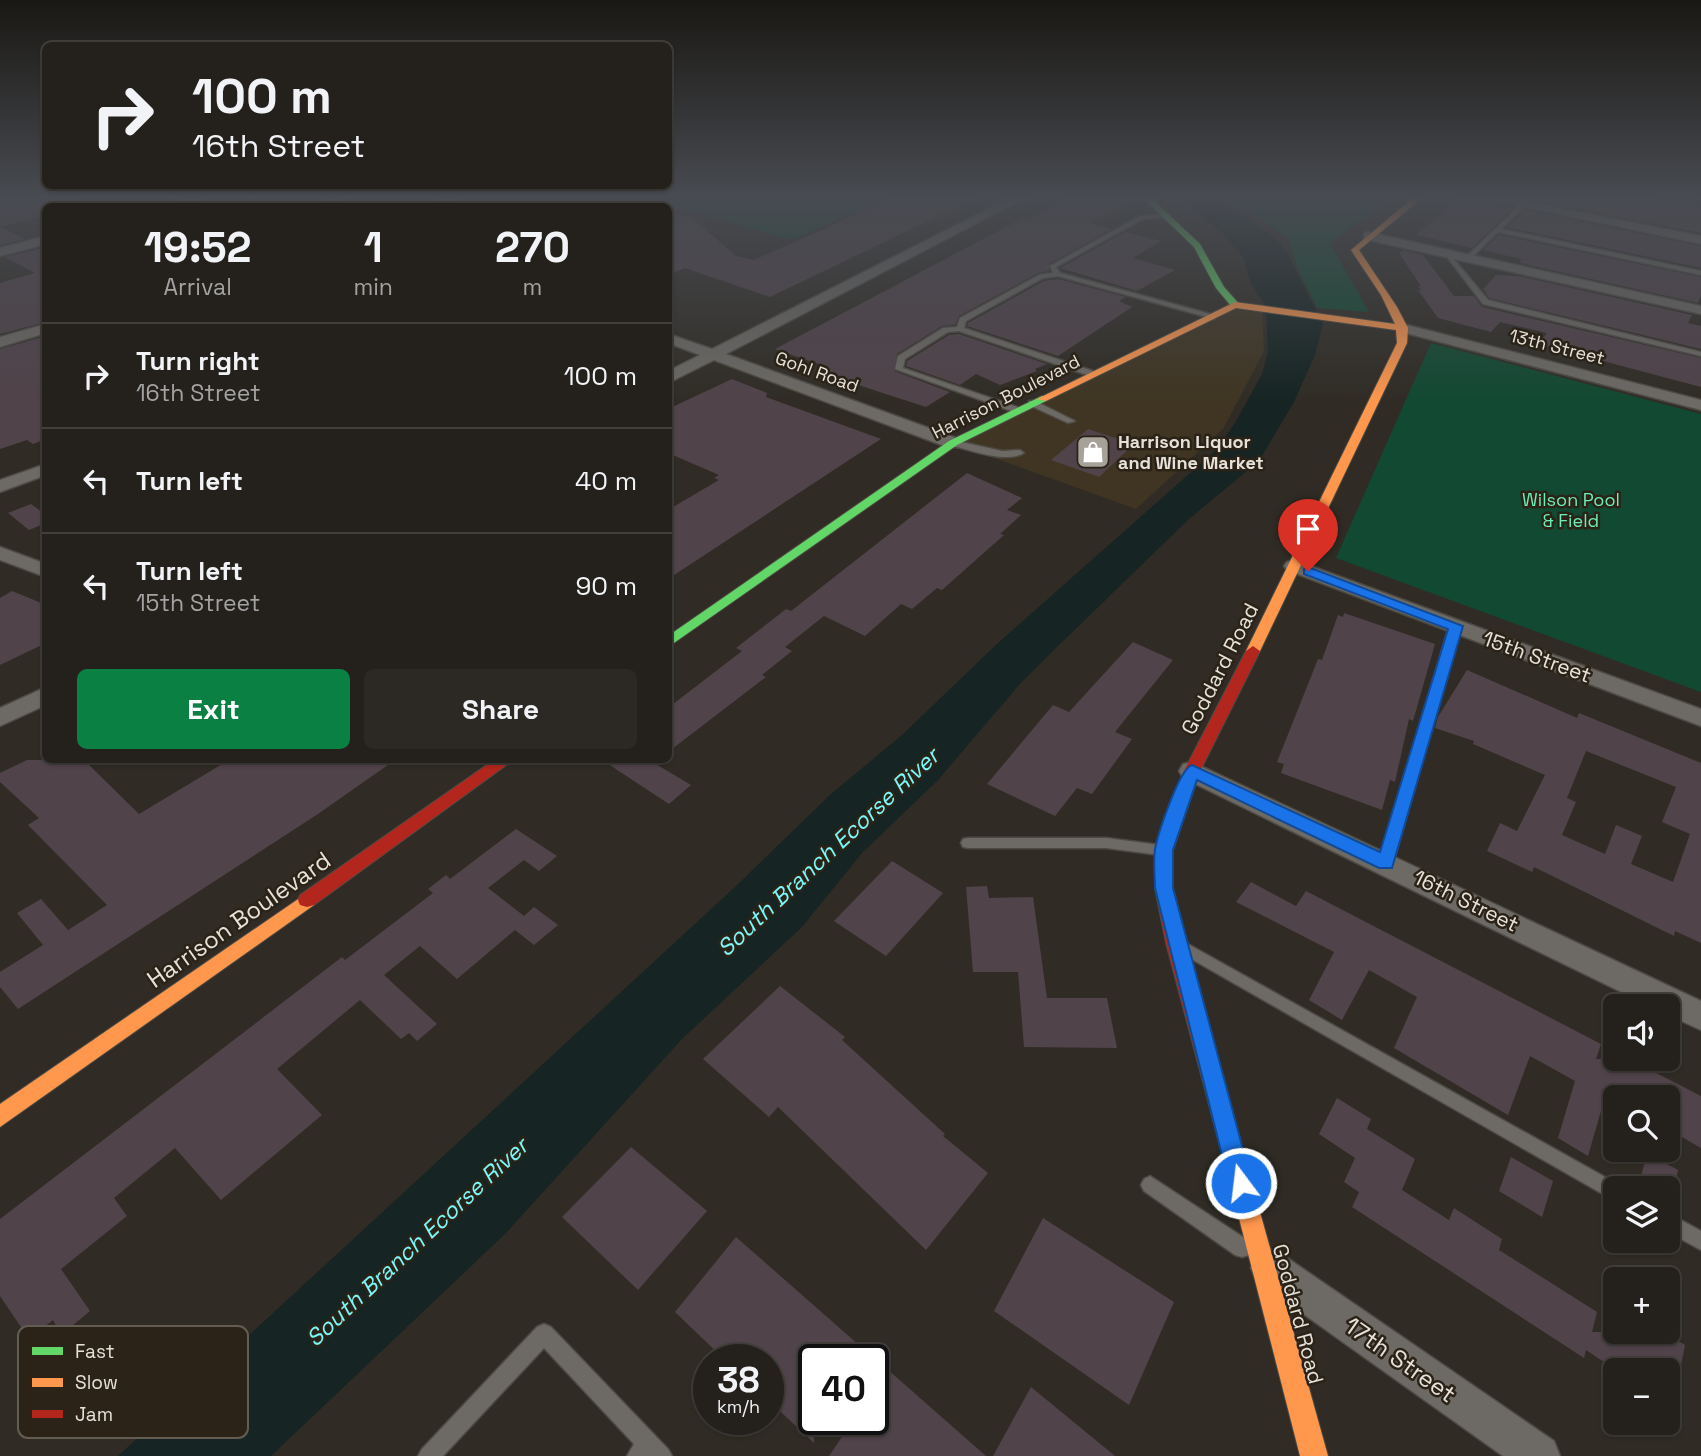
<!DOCTYPE html>
<html lang="en">
<head>
<meta charset="utf-8">
<style>
  body { margin:0; font-family:"Space Grotesk",sans-serif; background:#2c2925; color:#f1f3f6; height:100vh; display:flex; flex-direction:column; font-size:26px; white-space:nowrap }
  * { box-sizing:border-box; margin:0 }
  p { font-size:23px; color:#a3a3a3 }
  .icon { flex:none; width:38px; height:38px; fill:none; stroke:currentColor; stroke-width:2; stroke-linecap:round; stroke-linejoin:round }
  .map { position:relative; flex:1; overflow:hidden }
  .side { position:absolute; left:42px; top:203px; width:630px; height:560px; display:flex; flex-direction:column; background:#24211c; border-radius:10px; box-shadow:0 2px 5px #0004,0 0 0 2px #413e3b }
  .side>* { flex:none }
  .banner { position:absolute; left:42px; top:42px; width:630px; height:147px; border-radius:10px; box-shadow:0 2px 5px #0004,0 0 0 2px #413e3b; background:#24211c; color:#f1f3f6; overflow:hidden }
  .controls { position:absolute; left:1603px; top:994px; display:grid; gap:14px }
  .controls a { display:grid; place-items:center; width:77px; height:77px; border-radius:10px; background:#24211c; box-shadow:0 2px 5px #0004,0 0 0 2px #413e3b; font-size:35px }
  .speed { position:absolute; left:693px; top:1344px; display:flex; gap:14px; font-size:35px; font-weight:700; text-align:center }
  .speed>* { display:grid; place-content:center; width:91px; height:91px; border-radius:50%; background:#24211c; box-shadow:0 2px 5px #0004,0 0 0 2px #413e3b; line-height:1 }
  .speed small { font-size:18px; font-weight:400 }
  .speed .limit { border:4px solid #111; border-radius:10px; background:#fff; color:#111 }
  .pin { position:absolute; display:grid; place-items:center; width:60px; height:60px; color:#fff; margin:-72px -30px; border-radius:50% 50% 50% 0; rotate:-45deg; box-shadow:0 0 7px #0007 }
  .pin .icon { rotate:45deg }
  .me { position:absolute; width:77px; margin:-38px; rotate:345deg; stroke-linejoin:round; filter:drop-shadow(0 0 5px #0008) }
  .turn { display:flex; align-items:center; gap:24px; height:147px; padding:0 35px; font-size:32px }
  .turn .icon { width:91px; height:91px; stroke-width:2.5 }
  .turn b { display:block; font-size:49px; line-height:60px }
  .eta { display:flex; justify-content:space-evenly; align-items:center; height:119px; text-align:center }
  .eta b { font-size:42px; font-weight:800; line-height:49px }
  .cta { display:flex; gap:14px; margin-top:auto; padding:14px 35px }
  .cta a { flex:1; height:80px; border-radius:10px; background:#0b8043; color:#fff; font-size:28px; font-weight:800; line-height:80px; text-align:center }
  .cta a+a { background:#2c2925; color:#f1f3f6 }
  ul { padding:0; list-style:none }
  li { display:flex; align-items:center; gap:21px; height:105px; padding:0 35px; border-top:2px solid #413e3b }
  li div { flex:1 }
  li b { display:block; font-size:26px }
  li em { font-style:normal }
  .map>svg:first-child { display:block }
</style>
</head>
<body>
<div class="map">
<svg width="1701" height="1456" viewBox="0 0 1701 1456">
  <rect width="100%" height="100%" fill="#302c25"/>
  <polygon fill="#3f3522" points="1262,308 1264,351 1223,429 1136,509 953,443 1224,311"/>
  <g fill="#124932">
    <polygon points="643,198 886,198 791,240"/>
    <polygon points="1229,198 1391,198 1330,243 1369,312 1317,308 1297,267 1289,239"/>
    <polygon points="1431,343 1701,414 1701,692 1336,558"/>
  </g>
  <polygon fill="#162423" points="1180,198 1219,198 1276,239 1287,252 1323,324 1315,355 1294,402 1259,461 1189,519 1058,646 1019,685 938,780 862,853 802,927 682,1039 505,1234 271,1456 118,1456 735,887 831,794 902,735 998,643 1215,451 1235,423 1262,374 1268,352 1266,306 1250,282 1244,258 1224,235"/>
  <g fill="#51434a" fill-rule="evenodd">
    <polygon points="0,198 79,198 80,206 46,206 46,215 0,227"/>
    <polygon points="894,198 976,198 770,297 685,268 668,275 668,214 691,217 736,256 754,260"/>
    <polygon points="1073,198 1136,198 1089,223 1112,229 1049,264 1049,271 1038,273 959,316 955,325 942,326 897,354 894,371 950,392 926,407 815,371 824,366 775,349 1021,219 1030,219"/>
    <polygon points="1461,198 1480,198 1514,207 1472,248 1416,235"/>
    <polygon points="1536,198 1649,198 1701,208 1701,233 1534,201"/>
    <polygon points="1525,210 1701,246 1701,268 1506,227"/>
    <polygon points="0,227 25,239 0,245"/>
    <polygon points="1125,232 1161,241 1133,258 1175,270 1137,291 1060,268"/>
    <polygon points="1499,235 1701,277 1701,295 1698,303 1520,263 1521,259 1483,250"/>
    <polygon points="43,248 46,249 46,322 0,334 0,283 35,273 5,257"/>
    <polygon points="1403,250 1423,255 1454,296 1474,296 1482,307 1701,358 1701,387 1539,344 1547,333 1500,322 1491,332 1438,318 1418,290 1421,290 1418,286 1421,286 1399,253"/>
    <polygon points="1496,275 1518,276 1692,315 1688,323 1701,326 1701,349 1489,298 1483,289"/>
    <polygon points="1058,279 1126,297 1119,301 1132,307 1058,356 967,326 968,323 1044,281"/>
    <polygon points="959,334 1047,364 1035,369 1037,371 1000,385 976,374 960,385 906,366 907,361 949,335"/>
    <polygon points="46,336 46,439 33,444 27,440 0,449 0,349"/>
    <polygon points="732,379 767,393 766,397 881,439 668,579 668,510 719,480 714,478 719,475 668,453 668,409"/>
    <polygon points="1088,429 1134,444 1099,477 1051,460"/>
    <polygon points="967,473 1022,498 1007,510 1021,515 1000,534 1004,535 942,590 937,588 912,609 901,604 865,636 824,616 785,647 792,651 762,675 766,677 668,752 668,708 742,651 736,648 786,609 791,611"/>
    <polygon points="31,504 46,515 46,523 29,530 8,513"/>
    <polygon points="12,591 46,605 46,643 0,665 0,598"/>
    <polygon points="1344,613 1435,644 1413,721 1409,719 1395,782 1390,780 1382,810 1281,773 1284,764 1277,762 1318,659 1322,660 1338,615 1343,617"/>
    <polygon points="1133,642 1173,660 1115,732 1132,739 1092,794 1077,788 1055,816 987,784 1053,705 1069,712"/>
    <path d="M1467 670 1577 718 1579 713 1701 763V943L1675 931 1674 936 1534 867 1532 872 1487 851 1500 823 1517 831 1545 775 1473 744 1474 741 1435 728 1438 717ZM1586 751 1676 787 1662 822 1690 834 1673 882 1631 864 1642 836 1616 825 1605 854 1562 835 1576 802 1567 798Z"/>
    <polygon points="27,760 84,760 139,814 229,760 395,760 318,814 18,1009 0,987 0,972 43,945 17,913 41,899 68,930 107,905 28,825 39,818 0,782 0,773"/>
    <polygon points="602,760 649,760 691,785 669,804"/>
    <polygon points="516,829 557,856 539,871 524,860 488,888 524,916 534,907 558,925 534,945 515,930 457,979 420,946 384,975 437,1024 417,1041 409,1033 401,1039 360,1000 277,1069 322,1115 221,1200 175,1148 114,1198 127,1216 61,1269 90,1311 61,1335 53,1320 29,1339 0,1296 0,1219 342,957 345,960 433,893 428,889 446,875 450,879"/>
    <polygon points="892,861 943,893 886,956 834,921"/>
    <polygon points="1251,882 1296,906 1306,891 1601,1044 1596,1059 1629,1059 1701,1096 1701,1148 1668,1129 1668,1097 1605,1097 1588,1156 1558,1138 1575,1081 1530,1056 1508,1115 1394,1048 1417,997 1369,970 1342,1020 1309,1000 1334,952 1236,902"/>
    <polygon points="987,886 989,898 1033,897 1047,998 1107,998 1117,1048 1024,1047 1018,972 973,972 966,887"/>
    <polygon points="780,986 845,1037 842,1040 945,1134 943,1136 988,1173 926,1250 778,1107 769,1117 703,1059"/>
    <polygon points="1337,1098 1371,1119 1367,1129 1415,1159 1402,1190 1449,1220 1454,1208 1502,1239 1499,1250 1597,1312 1592,1332 1663,1332 1685,1345 1680,1370 1616,1370 1586,1350 1584,1358 1352,1207 1359,1192 1344,1182 1355,1158 1319,1134"/>
    <polygon points="631,1147 707,1211 638,1290 562,1217"/>
    <polygon points="1647,1153 1678,1170 1674,1188 1638,1188"/>
    <polygon points="1511,1157 1553,1181 1542,1217 1499,1191"/>
    <polygon points="1043,1218 1174,1302 1129,1405 994,1311"/>
    <polygon points="736,1237 876,1360 814,1360 814,1443 768,1400 768,1360 725,1360 675,1312"/>
    <polygon points="887,1369 986,1456 829,1456 854,1419 873,1419 873,1390"/>
    <polygon points="1031,1387 1115,1456 993,1456"/>
  </g>
  <g fill="none" stroke-linecap="round" stroke-linejoin="round">
    <defs>
      <g id="lane">
        <polygon points="1527,198 1533,198 1501,229 1701,271 1701,275 1498,232 1470,259 1466,259 1466,257"/>
        <polygon points="1170,214 1168,217 1143,219 1056,267 1060,273 1214,315 1214,319 1058,276 1043,278 966,321 964,328 1096,372 1096,376 1090,376 959,331 948,332 905,359 903,368 1020,408 1020,412 1014,412 895,369 898,356 943,328 957,327 960,318 1039,275 1053,273 1050,266 1140,216"/>
        <polygon points="1447,251 1488,300 1701,352 1701,356 1483,304 1444,253"/>
        <polygon points="1029,401 1035,401 1075,421 1068,423 1029,405"/>
        <path d="M953 440 1002 451 1020 450 1024 453C1005 464 971 450 950 445L949 443Z"/>
        <polygon points="1455,624 1461,627 1393,863 1391,867 1386,868 1381,867 1379,863 1449,627"/>
        <polygon points="968,838 1106,838 1160,845 1165,846 1167,850 1165,854 1160,855 1106,848 968,848 963,847 961,843 963,839"/>
        <polygon points="1186,943 1621,1186 1622,1188 1615,1188 1615,1201 1181,953 1179,949 1181,945"/>
        <polygon points="1150,1176 1249,1241 1251,1248 1249,1255 1242,1257 1235,1255 1144,1191 1141,1185 1144,1179"/>
        <polygon points="1668,1213 1701,1231 1701,1250 1668,1232"/>
        <polygon points="544,1324 551,1327 668,1449 672,1456 627,1456 634,1444 544,1348 443,1456 418,1456 422,1449 537,1327"/>
      </g>
      <g id="street">
        <polygon points="184,198 204,198 179,206 161,206"/>
        <polygon points="320,198 338,198 356,206 340,206"/>
        <polygon points="442,198 460,198 439,206 422,206"/>
        <polygon points="1010,198 1025,198 726,354 959,439 962,443 959,447 947,447 714,360 668,383 668,371 700,355 668,343 668,334 712,349"/>
        <polygon points="1483,198 1507,198 1701,236 1701,244"/>
        <polygon points="1368,232 1701,306 1701,314 1364,239 1364,233"/>
        <polygon points="46,236 46,244 0,256 0,248"/>
        <polygon points="46,324 46,333 0,347 0,337"/>
        <polygon points="1403,324 1701,400 1701,410 1398,331 1396,328"/>
        <polygon points="46,464 46,475 0,492 0,480"/>
        <polygon points="0,547 46,564 46,577 0,560"/>
        <polygon points="1294,560 1701,709 1701,726 1287,570 1284,566 1287,562"/>
        <polygon points="46,687 46,705 0,726 0,708"/>
        <polygon points="1192,762 1701,1001 1701,1030 1668,1015 1668,1006 1650,1006 1183,778 1179,771 1183,764"/>
        <polygon points="1270,1249 1283,1255 1554,1441 1560,1456 1503,1456 1257,1281 1251,1268 1257,1255"/>
      </g>
      <g id="fast">
        <polygon points="1143,198 1151,198 1200,244 1224,287 1240,305 1238,307 1232,307 1216,288 1194,247"/>
        <polygon points="1042,396 1046,397 1046,401 957,445 668,647 668,636 949,441"/>
      </g>
      <g id="slow">
        <polygon points="1413,198 1422,198 1359,250 1397,307 1408,328 1407,343 1260,651 1253,656 1248,654 1246,651 1397,343 1396,330 1236,308 1046,401 1037,399 1235,302 1395,324 1381,295 1351,250"/>
        <polygon points="307,893 314,895 316,900 314,905 0,1127 0,1104"/>
        <polygon points="1242,1176 1250,1179 1253,1187 1328,1456 1300,1456 1231,1187 1234,1179"/>
      </g>
      <g id="jam">
        <polygon points="1253,646 1260,651 1200,771 1173,850 1173,888 1186,943 1253,1187 1250,1195 1242,1198 1234,1195 1231,1187 1166,943 1155,888 1155,850 1184,771 1246,651"/>
        <polygon points="494,760 513,760 314,905 307,907 300,905 298,900 300,895"/>
      </g>
    </defs>
    <use href="#lane" stroke="#4d4a43" stroke-width="3"/>
    <use href="#street" stroke="#4d4a43" stroke-width="3"/>
    <use href="#fast" stroke="#4d4a43" stroke-width="2"/>
    <use href="#slow" stroke="#4d4a43" stroke-width="2"/>
    <use href="#jam" stroke="#4d4a43" stroke-width="2"/>
    <use href="#lane" fill="#6d6a65" fill-rule="evenodd"/>
    <use href="#street" fill="#6d6a65" fill-rule="evenodd"/>
    <use href="#fast" fill="#63d668" fill-rule="evenodd"/>
    <use href="#slow" fill="#ff974d" fill-rule="evenodd"/>
    <use href="#jam" fill="#b3261e" fill-rule="evenodd"/>
  </g>
  <linearGradient id="sky" x2="0" y2="1"><stop stop-color="#1a1814"/><stop offset="0.49" stop-color="#484b51"/><stop offset="1" stop-color="#484b51" stop-opacity="0"/></linearGradient>
  <rect width="1701" height="402" fill="url(#sky)"/>
  <path fill="#1a73e8" stroke="#114b97" stroke-width="2" d="M1308 567 1463 626 1392 868H1379L1197 780 1173 850V888L1252 1183 1249 1191 1241 1194 1233 1191 1229 1183 1155 888C1155 876 1153 862 1155 849 1158 834 1179 769 1192 765L1380 852 1448 629 1304 574V569Z"/>
  <defs>
    <symbol id="shop-square" viewBox="-11 -11 22 22"><rect x="-9" y="-9" width="18" height="18" rx="4" fill="#a6a29a" stroke="#2b2317"/><path d="M-5-2.5h2.3a2.7 3.5 0 0 1 5.4 0H5L5.5 6h-11ZM-1.5-2.5h3a1.5 2.3 0 0 0-3 0Z" fill="#fff"/></symbol>
  </defs>
  <g fill-rule="evenodd">
    <use href="#shop-square" x="1074" y="433" width="38" height="38"/>
  </g>
  <g text-anchor="middle" stroke-width="5" stroke-linejoin="round" paint-order="stroke">
    <g font-size="18" fill="#e6e1d9" stroke="#2b2317">
      <text transform="translate(1557 347) rotate(14)" y="6">13th Street</text>
      <text transform="translate(817 372) rotate(20)" y="6">Gohl Road</text>
      <text transform="translate(1006 397) rotate(-27)" y="6">Harrison Boulevard</text>
    </g>
    <g font-size="18" font-weight="bold" fill="#e6e1d9" stroke="#2b2317" text-anchor="start">
      <text x="1118" y="448">Harrison Liquor<tspan x="1118" dy="21">and Wine Market</tspan></text>
    </g>
    <g font-size="18" fill="#6ceeb5" stroke="#2b2317">
      <text x="1571" y="506">Wilson Pool<tspan x="1571" dy="21">&amp; Field</tspan></text>
    </g>
    <g font-size="21" fill="#e6e1d9" stroke="#2b2317">
      <text transform="translate(1537 657) rotate(20)" y="7">15th Street</text>
      <text transform="translate(1220 669) rotate(-63)" y="7">Goddard Road</text>
      <text transform="translate(1466 901) rotate(26)" y="7">16th Street</text>
      <text transform="translate(1298 1314) rotate(75)" y="7">Goddard Road</text>
    </g>
    <g font-size="23" font-style="italic" fill="#79f8fa" stroke="#2b2317">
      <text transform="translate(828 852) rotate(-43)" y="8">South Branch Ecorse River</text>
      <text transform="translate(417 1242) rotate(-43)" y="8">South Branch Ecorse River</text>
    </g>
    <g font-size="24" fill="#e6e1d9" stroke="#2b2317">
      <text transform="translate(239 920) rotate(-35)" y="8">Harrison Boulevard</text>
      <text transform="translate(1400 1360) rotate(35)" y="8">17th Street</text>
    </g>
  </g>
  <rect x="18" y="1326" width="230" height="112" rx="10" fill="#2b2317" stroke="#635c51" stroke-width="2"/>
  <rect x="32" y="1347" width="31" height="8" fill="#63d668"/>
  <rect x="32" y="1378" width="31" height="9" fill="#ff974d"/>
  <rect x="32" y="1410" width="31" height="8" fill="#b3261e"/>
  <g font-size="19" fill="#e6e1d9">
    <text x="75" y="1358">Fast</text>
    <text x="75" y="1389">Slow</text>
    <text x="75" y="1421">Jam</text>
  </g>
</svg>
<div class="controls">
<a><svg class="icon" aria-label="sound" viewBox="0 0 24 24"><path d="M4 9h4l5-4v14l-5-4H4zM17 9q2 3 0 6"/></svg></a>
<a><svg class="icon" aria-label="search" viewBox="0 0 24 24"><circle cx="10" cy="10" r="6"/><path d="M15 15l6 6"/></svg></a>
<a><svg class="icon" aria-label="layers" viewBox="0 0 24 24"><path d="M12 4l9 5-9 5-9-5zM3 14l9 5 9-5"/></svg></a>
<a>+</a>
<a>−</a>
</div>
<div class="speed"><div>38<small>km/h</small></div><div class="limit">40</div></div>
<div class="pin" style="left:1308px;top:571px;background:#d93025"><svg class="icon" aria-label="arrive" viewBox="0 0 24 24"><path d="M6 21V4h12l-3 4 3 4H6"/></svg></div>
<svg class="me" style="left:1241px;top:1183px" viewBox="-20 -20 40 40"><circle r="17" fill="#1a73e8" stroke="#fff" stroke-width="3"/><path d="M0-11L8 9 0 5-8 9z" fill="#fff"/></svg>
<div class="banner">
<div class="turn"><svg class="icon" aria-label="right" viewBox="0 0 24 24"><path d="M7 20v-9h11M14 6l5 5-5 5"/></svg><div><b>100 m</b>16th Street</div></div>
</div>
<section class="side">
<div class="eta">
<div><b>19:52</b><p>Arrival</p></div>
<div><b>1</b><p>min</p></div>
<div><b>270</b><p>m</p></div>
</div>
<ul>
<li><svg class="icon" aria-label="right" viewBox="0 0 24 24"><path d="M7 20v-9h11M14 6l5 5-5 5"/></svg><div><b>Turn right</b><p>16th Street</p></div><em>100 m</em></li>
<li><svg class="icon" aria-label="left" viewBox="0 0 24 24"><path d="M17 20v-9H6M10 6l-5 5 5 5"/></svg><div><b>Turn left</b></div><em>40 m</em></li>
<li><svg class="icon" aria-label="left" viewBox="0 0 24 24"><path d="M17 20v-9H6M10 6l-5 5 5 5"/></svg><div><b>Turn left</b><p>15th Street</p></div><em>90 m</em></li>
</ul>
<div class="cta"><a>Exit</a><a>Share</a></div>
</section>
</div>
</body>
</html>
